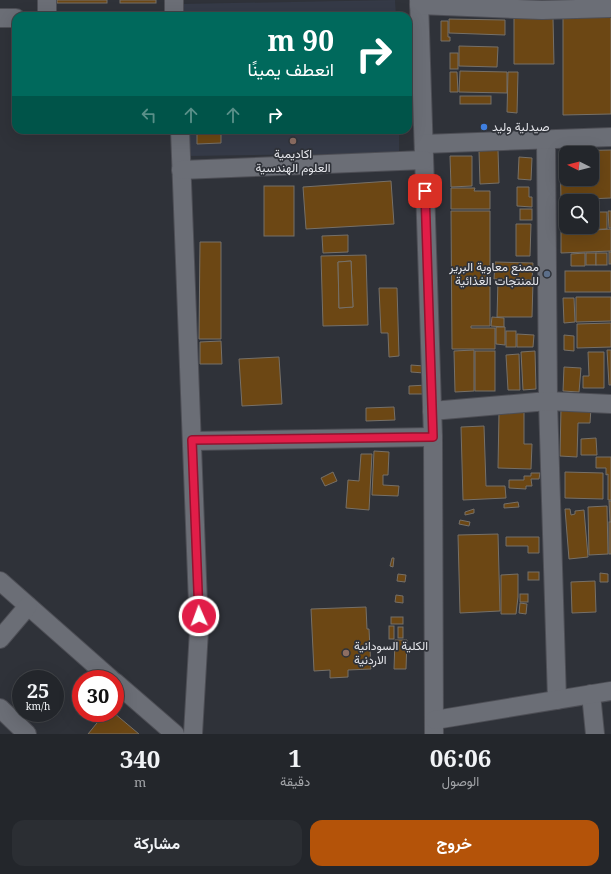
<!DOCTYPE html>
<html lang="ar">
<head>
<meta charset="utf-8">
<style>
  body { margin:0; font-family:"Noto Serif",Vazirmatn,serif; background:#2b2e33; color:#f1f3f6; direction:rtl; height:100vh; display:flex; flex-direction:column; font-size:15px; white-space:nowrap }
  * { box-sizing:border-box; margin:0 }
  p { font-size:13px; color:#a3a5a9 }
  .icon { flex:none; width:22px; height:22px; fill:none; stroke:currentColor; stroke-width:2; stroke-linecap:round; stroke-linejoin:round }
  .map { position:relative; height:734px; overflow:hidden; direction:ltr }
  .sheet { display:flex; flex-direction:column; background:#23262b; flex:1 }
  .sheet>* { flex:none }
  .banner { position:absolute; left:12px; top:12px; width:400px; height:122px; border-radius:12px; box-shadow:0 4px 16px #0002,0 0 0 1px #404347; direction:rtl; background:#00695c; color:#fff; overflow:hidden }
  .needle { width:26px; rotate:276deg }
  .tools { position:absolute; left:559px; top:146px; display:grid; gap:8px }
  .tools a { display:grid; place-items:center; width:40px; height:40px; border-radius:8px; background:#23262b; box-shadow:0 4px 16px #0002,0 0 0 1px #404347; font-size:20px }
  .speed { position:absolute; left:12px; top:670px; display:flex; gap:8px; font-size:20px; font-weight:700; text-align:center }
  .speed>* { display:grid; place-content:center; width:52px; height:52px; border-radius:50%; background:#23262b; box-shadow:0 4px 16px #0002,0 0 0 1px #404347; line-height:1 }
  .speed small { font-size:10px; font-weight:400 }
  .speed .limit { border:6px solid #d22; background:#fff; color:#111 }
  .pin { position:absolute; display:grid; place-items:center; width:34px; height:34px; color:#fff; margin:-17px; border-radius:8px; box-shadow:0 2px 6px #0006 }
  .me { position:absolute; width:44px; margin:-22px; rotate:358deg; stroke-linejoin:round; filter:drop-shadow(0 0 3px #0008) }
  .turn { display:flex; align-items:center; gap:14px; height:84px; padding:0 12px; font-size:18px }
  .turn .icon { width:52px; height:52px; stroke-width:2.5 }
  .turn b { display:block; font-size:28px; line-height:34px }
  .lanes { display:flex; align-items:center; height:38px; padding:0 12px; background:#0003; justify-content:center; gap:20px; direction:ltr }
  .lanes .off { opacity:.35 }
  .eta { display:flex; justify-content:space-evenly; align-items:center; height:68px; text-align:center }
  .eta b { font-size:24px; font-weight:700; line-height:28px }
  .primary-button { display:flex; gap:8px; margin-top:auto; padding:8px 12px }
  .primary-button a { flex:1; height:46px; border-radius:12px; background:#b45309; color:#fff; font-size:16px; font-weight:700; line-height:46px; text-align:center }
  .primary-button a+a { background:#2b2e33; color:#f1f3f6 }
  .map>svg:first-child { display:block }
</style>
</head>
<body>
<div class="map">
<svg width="611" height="734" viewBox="0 0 611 734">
  <rect width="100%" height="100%" fill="#2f3239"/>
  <g fill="#353a47">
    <polygon points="395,0 396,16 183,16 182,4"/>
    <polygon points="186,130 399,130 399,153 187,156"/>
  </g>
  <g fill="#6c4714" stroke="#767068" fill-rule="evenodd">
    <rect x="57" y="0" width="50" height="3"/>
    <rect x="120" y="0" width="36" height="3"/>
    <polygon points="611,16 611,114 563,115 563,17"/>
    <polygon points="514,18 553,18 554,64 514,64"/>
    <polygon points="449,19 505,20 505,35 449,33"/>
    <polygon points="441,21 448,21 448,37 450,37 450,41 441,41"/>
    <polygon points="459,46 498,47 497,67 459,66"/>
    <rect x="450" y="53" width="8" height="16"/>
    <polygon points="460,71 507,72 507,93 459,92"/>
    <polygon points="450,72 457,72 458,92 450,92"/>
    <polygon points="508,72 518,72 517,113 507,112"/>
    <rect x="460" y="96" width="31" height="8"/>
    <polygon points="197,130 231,130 221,132 221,143 197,144"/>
    <polygon points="368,130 393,130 393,134 368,133"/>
    <polygon points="498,150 499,183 480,184 479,151"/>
    <path d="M611 150V198L561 200 560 151ZM566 153H592V179H566Z"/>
    <polygon points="450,156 472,156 472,186 451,187"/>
    <polygon points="519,157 532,158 531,180 518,179"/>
    <polygon points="391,181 394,224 306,229 303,187"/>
    <rect x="264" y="186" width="30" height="50"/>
    <polygon points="517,187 529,187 529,197 532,197 532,207 517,206"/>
    <polygon points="451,188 475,188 474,191 490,191 490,209 451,209"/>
    <rect x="520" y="209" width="12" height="11"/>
    <polygon points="451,211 490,211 490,326 471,326 471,328 495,328 495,349 452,349"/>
    <polygon points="608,211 611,211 611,228 609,228"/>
    <polygon points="592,212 607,212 607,229 572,230 572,227 592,227"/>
    <polygon points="561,215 566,215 566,223 562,223"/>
    <polygon points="516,224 531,224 530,256 516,256"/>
    <polygon points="563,224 566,224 566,227 571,227 572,231 563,231"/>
    <polygon points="611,229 611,251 561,253 561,232"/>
    <polygon points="348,235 348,252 323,253 322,236"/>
    <polygon points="200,242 221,242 221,339 199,339"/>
    <rect x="609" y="252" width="2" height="12"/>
    <polygon points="585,253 585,266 571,266 571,254"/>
    <rect x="586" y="253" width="10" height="12"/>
    <rect x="596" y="253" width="11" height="12"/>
    <path d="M366 255 368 325 323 326 321 256ZM351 261 353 307 339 308 338 262Z"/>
    <polygon points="351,261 353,307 339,308 338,262"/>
    <polygon points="495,262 533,263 532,280 494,279"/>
    <rect x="565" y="271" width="46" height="21"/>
    <polygon points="498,280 533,281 532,317 497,317"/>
    <polygon points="379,288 397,288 399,356 389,357 388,333 381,333"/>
    <polygon points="576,297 611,297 611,321 576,322"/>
    <polygon points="563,298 574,298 575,322 564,323"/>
    <polygon points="492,317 504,318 504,327 491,326"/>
    <polygon points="611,323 611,347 577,348 577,324"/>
    <polygon points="496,327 505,327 505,345 496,344"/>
    <rect x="506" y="331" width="10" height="16"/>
    <polygon points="517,334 534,335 533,347 517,347"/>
    <polygon points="564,335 574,336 574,351 564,350"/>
    <polygon points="221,341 222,364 200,364 200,342"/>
    <polygon points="474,350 474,391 455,392 454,351"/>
    <polygon points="607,350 611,350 611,385 609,385"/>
    <rect x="475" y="351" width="20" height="40"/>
    <polygon points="535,351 536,389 523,390 521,352"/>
    <polygon points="588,352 604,352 604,388 583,388 583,376 589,376"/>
    <polygon points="519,354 520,390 508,390 506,355"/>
    <polygon points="279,357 282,404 242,406 239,359"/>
    <polygon points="411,365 424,366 424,373 411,372"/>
    <polygon points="564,367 581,368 579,392 563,391"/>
    <polygon points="427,385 427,394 409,394 409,386"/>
    <polygon points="394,407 395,420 366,421 366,408"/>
    <polygon points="561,408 591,408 590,423 578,423 577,457 560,456"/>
    <polygon points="499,412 524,412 524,444 532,444 531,469 498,468"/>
    <polygon points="484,426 486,486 505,486 506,498 463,500 461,427"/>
    <polygon points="596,438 597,455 581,455 581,439"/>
    <polygon points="374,451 389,452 388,475 383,475 383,485 399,486 398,496 372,495"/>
    <polygon points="361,454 372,454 369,510 346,508 348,480 359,481"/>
    <polygon points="596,457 611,457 611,500 608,500 608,474 606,475 606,468 596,468"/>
    <polygon points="333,472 337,481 325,486 321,478"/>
    <polygon points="565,472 603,473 603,499 565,498"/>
    <polygon points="531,473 540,473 539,479 531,479 532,486 526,486 526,489 509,488 509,480 524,480 524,476 531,476"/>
    <polygon points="609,501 611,501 611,522 610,522"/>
    <polygon points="518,502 519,507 504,508 504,504"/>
    <polygon points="607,506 608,554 589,555 588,507"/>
    <polygon points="474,509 474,513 465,515 465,512"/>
    <polygon points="565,509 570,509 571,515 575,514 575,511 584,510 588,557 569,559"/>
    <polygon points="460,520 470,522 469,526 459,524"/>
    <rect x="609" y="522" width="2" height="32"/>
    <polygon points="498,534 500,611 460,613 458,535"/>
    <polygon points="506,537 539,537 539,553 528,553 528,546 506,546"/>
    <polygon points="392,558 394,558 393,567 390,566"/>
    <rect x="528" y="572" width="11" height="8"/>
    <polygon points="600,573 608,574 608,582 600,582"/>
    <polygon points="398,574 406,575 405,582 397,581"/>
    <polygon points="518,574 518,597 516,614 501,614 501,575"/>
    <polygon points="595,581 596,612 572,613 571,582"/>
    <rect x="520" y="594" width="8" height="8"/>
    <polygon points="396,595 403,596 403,603 395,602"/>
    <polygon points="520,603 527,604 526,614 519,613"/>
    <polygon points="366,607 367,629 369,629 371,669 348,670 348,677 330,678 330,670 314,671 311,609"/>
    <rect x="391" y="617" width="12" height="7"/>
    <rect x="389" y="626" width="5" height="13"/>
    <rect x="398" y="627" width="5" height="11"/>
    <polygon points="395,640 407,640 406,669 394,669"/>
    <polygon points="105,713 114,713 139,734 88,734"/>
  </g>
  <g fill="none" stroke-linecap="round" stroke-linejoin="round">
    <defs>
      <g id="minor">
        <polyline points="174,0 174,16"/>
        <polyline points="419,0 433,437 434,734"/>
        <polyline points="419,5 542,10 611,8"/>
        <polyline points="47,16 47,0"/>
        <polyline points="0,18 16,18"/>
        <polyline points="180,130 199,630 193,734"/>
        <polyline points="546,140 548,401 557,700"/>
        <polyline points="424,144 611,137"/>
        <polyline points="181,170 424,160"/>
        <polyline points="432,411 548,401 611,404"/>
        <polyline points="192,441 433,437"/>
        <polyline points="0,581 111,679"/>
        <polyline points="0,639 28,606"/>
        <polyline points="115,682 175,734"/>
        <polyline points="591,694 595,734"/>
        <polyline points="0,708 27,734"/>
        <polyline points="435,720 611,691"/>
      </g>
    </defs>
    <use href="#minor" stroke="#4d4e55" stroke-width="20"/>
    <use href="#minor" stroke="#6b6e76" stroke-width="18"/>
  </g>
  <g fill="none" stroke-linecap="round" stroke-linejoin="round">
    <defs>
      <polyline id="route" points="199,616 192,440 433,437 425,191"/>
    </defs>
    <use href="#route" stroke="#92132f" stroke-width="10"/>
    <use href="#route" stroke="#e11d48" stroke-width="7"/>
  </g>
  <circle fill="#3f7fe0" stroke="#2f3239" stroke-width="1.5" cx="484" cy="127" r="4"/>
  <g fill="#8d6e63" stroke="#2f3239" stroke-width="1.5">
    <circle cx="293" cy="141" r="4"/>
    <circle cx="346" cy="653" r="4"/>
  </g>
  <circle fill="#5c6f8a" stroke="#2f3239" stroke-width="1.5" cx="547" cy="274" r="4"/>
  <g text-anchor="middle" stroke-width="3.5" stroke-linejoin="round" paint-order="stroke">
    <g font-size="12" fill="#e5e6eb" stroke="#2f3239" text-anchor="start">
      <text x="492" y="131">صيدلية وليد</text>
      <text x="293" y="158" text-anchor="middle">اكاديمية<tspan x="293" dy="14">العلوم الهندسية</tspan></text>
      <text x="539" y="271" text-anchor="end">مصنع معاوية البرير<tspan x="539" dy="14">للمنتجات الغذائية</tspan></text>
      <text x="354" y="650">الكلية السودانية<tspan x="354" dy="14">الاردنية</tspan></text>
    </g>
  </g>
</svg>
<div class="tools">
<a><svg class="needle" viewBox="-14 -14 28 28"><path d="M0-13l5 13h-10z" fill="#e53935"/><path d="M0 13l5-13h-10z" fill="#a3a5a9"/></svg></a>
<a><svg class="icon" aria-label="search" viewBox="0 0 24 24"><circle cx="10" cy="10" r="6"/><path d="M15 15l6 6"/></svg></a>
</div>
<div class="speed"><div>25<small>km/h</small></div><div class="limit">30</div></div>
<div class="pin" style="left:425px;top:191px;background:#d93025"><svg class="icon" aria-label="arrive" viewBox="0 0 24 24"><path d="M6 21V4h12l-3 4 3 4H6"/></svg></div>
<svg class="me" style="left:199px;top:616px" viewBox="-20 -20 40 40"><circle r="17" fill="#e11d48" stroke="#fff" stroke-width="3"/><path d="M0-11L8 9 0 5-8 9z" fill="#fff"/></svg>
<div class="banner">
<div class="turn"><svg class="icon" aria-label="right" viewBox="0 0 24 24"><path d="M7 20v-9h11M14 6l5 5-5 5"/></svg><div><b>90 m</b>انعطف يمينًا</div></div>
<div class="lanes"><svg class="icon off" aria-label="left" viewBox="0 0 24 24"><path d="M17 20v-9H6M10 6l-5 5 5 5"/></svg><svg class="icon off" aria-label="ahead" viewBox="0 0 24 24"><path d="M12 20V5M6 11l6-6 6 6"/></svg><svg class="icon off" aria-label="ahead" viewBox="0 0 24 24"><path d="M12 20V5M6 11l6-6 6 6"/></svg><svg class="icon" aria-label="right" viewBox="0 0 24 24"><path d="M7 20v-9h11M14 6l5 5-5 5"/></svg></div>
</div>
</div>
<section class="sheet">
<div class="eta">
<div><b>06:06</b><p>الوصول</p></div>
<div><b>1</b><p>دقيقة</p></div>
<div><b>340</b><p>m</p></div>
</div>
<div class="primary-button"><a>خروج</a><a>مشاركة</a></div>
</section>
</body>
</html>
